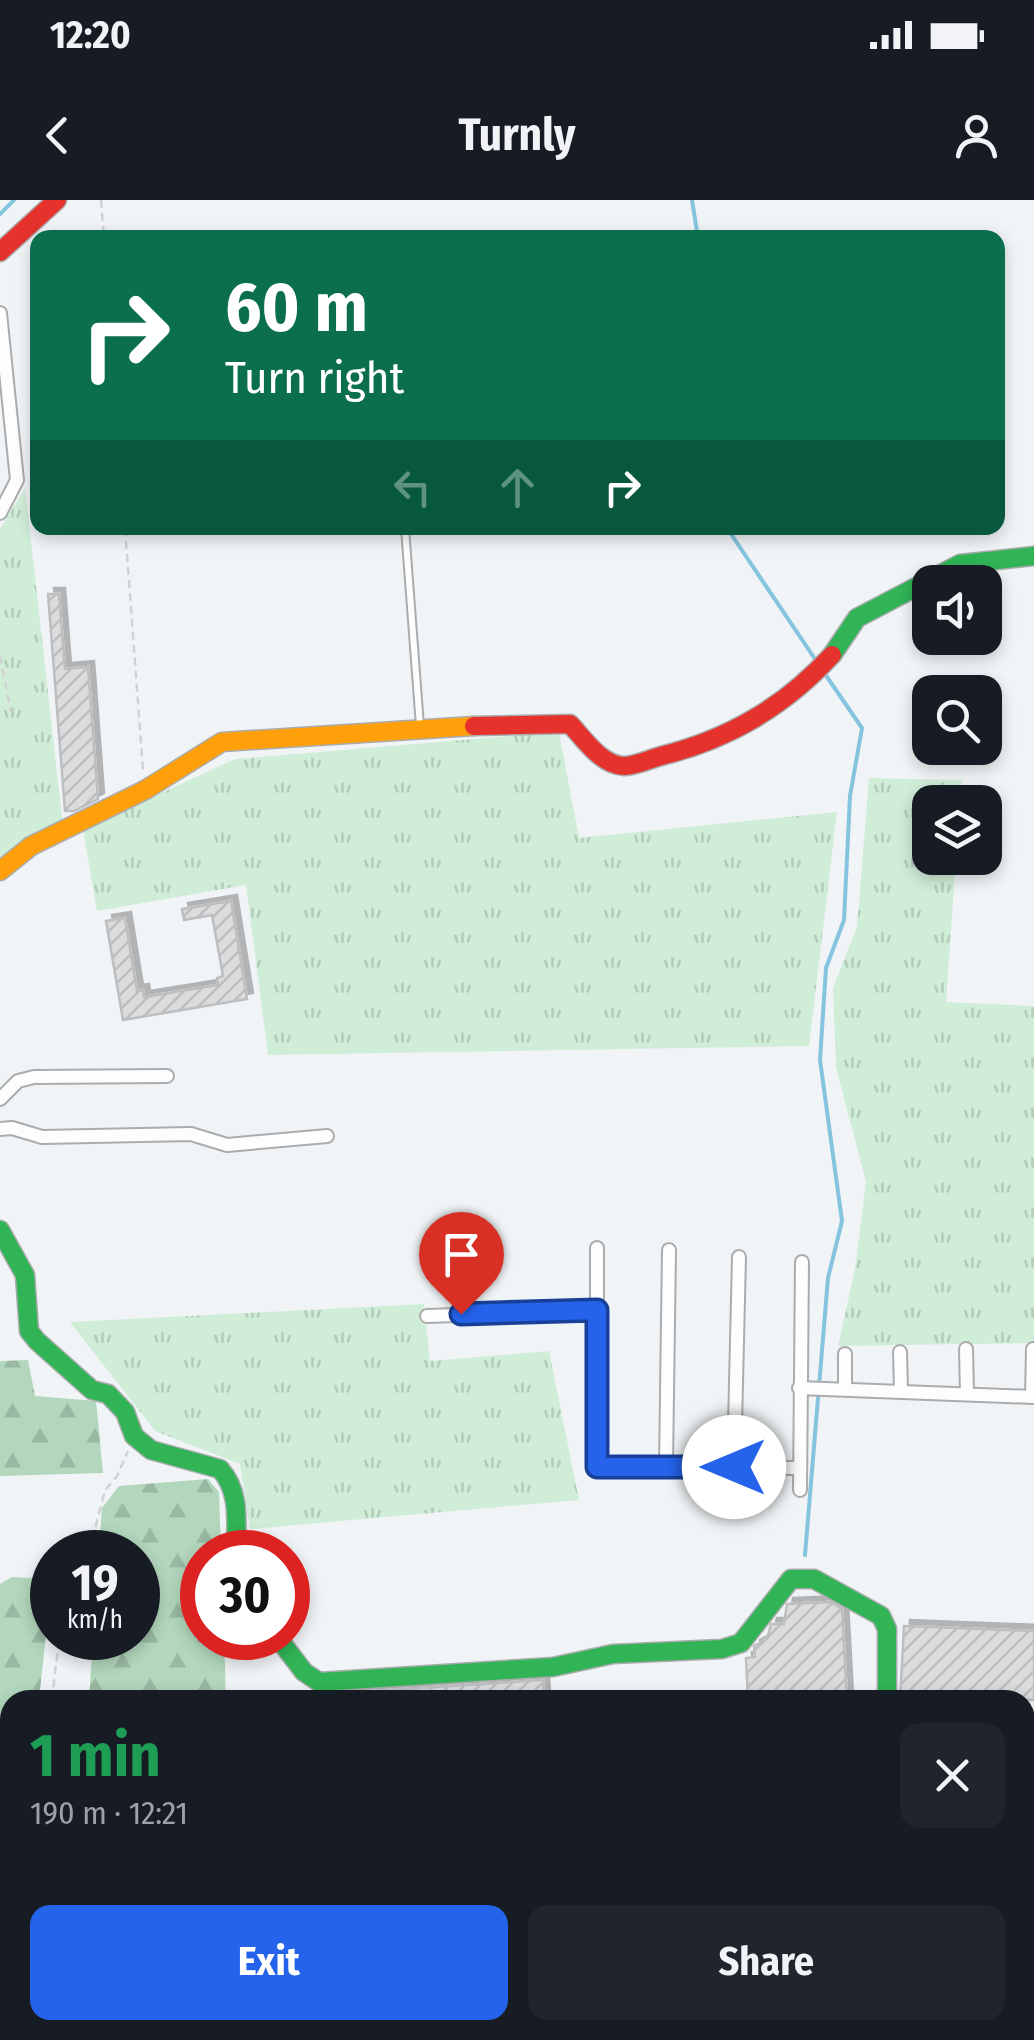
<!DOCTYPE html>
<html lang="en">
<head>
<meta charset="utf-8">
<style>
  body { margin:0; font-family:"Fira Sans Condensed",sans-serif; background:#20242c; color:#f1f3f6; height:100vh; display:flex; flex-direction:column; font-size:38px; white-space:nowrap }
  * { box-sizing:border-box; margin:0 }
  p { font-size:32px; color:#9ea1a6 }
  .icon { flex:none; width:55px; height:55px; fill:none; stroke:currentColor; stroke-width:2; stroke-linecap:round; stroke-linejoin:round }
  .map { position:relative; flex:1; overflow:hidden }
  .drawer { position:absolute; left:0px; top:1490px; width:1035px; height:350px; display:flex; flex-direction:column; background:#171b24; border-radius:30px 30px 0 0; box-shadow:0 5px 15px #0003 }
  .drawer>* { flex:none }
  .banner { position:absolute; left:30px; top:30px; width:975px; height:305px; border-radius:20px; box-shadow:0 5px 15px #0003; background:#0b6e4f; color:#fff; overflow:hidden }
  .tools { position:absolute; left:912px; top:365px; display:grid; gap:20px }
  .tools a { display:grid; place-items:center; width:90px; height:90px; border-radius:20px; background:#171b24; box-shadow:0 5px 15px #0003; font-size:50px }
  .speed { position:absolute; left:30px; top:1330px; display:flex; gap:20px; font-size:50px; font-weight:700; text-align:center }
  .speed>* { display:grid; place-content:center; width:130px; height:130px; border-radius:50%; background:#171b24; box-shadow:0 5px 15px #0003; line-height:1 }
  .speed small { font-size:25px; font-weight:400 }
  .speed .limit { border:15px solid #d22; background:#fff; color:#111 }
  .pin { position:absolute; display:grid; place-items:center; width:85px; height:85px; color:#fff; margin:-102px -42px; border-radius:50% 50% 50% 0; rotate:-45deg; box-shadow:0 0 10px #0007 }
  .pin .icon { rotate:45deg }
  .me { position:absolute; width:110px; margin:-55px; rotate:270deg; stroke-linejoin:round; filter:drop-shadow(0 0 8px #0008) }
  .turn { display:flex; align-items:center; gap:35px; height:210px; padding:0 30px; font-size:45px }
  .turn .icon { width:130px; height:130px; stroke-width:2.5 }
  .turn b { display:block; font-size:70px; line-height:85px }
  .lanes { display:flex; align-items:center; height:95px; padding:0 30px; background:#0003; justify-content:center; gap:50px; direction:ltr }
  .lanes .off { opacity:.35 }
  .round { display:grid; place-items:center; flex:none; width:105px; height:105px; border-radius:20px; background:#20242c }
  .summary { display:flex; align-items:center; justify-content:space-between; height:170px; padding:0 30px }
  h1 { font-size:60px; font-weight:700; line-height:75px; color:#1e9e55 }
  .primary-button { display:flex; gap:20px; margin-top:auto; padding:20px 30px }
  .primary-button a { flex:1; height:115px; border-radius:20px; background:#2563eb; color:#fff; font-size:40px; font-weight:700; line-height:115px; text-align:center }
  .primary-button a+a { background:#20242c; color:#f1f3f6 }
  .status { display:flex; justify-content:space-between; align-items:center; height:70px; padding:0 50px; background:#171b24; direction:ltr }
  .status svg { height:28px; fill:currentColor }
  header { display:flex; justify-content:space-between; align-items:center; height:130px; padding:0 30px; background:#171b24; font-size:45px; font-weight:700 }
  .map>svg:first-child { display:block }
</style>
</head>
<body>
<div class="status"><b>12:20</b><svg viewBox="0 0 49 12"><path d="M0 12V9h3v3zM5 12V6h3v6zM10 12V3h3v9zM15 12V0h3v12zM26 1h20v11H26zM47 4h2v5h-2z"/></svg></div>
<header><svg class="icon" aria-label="back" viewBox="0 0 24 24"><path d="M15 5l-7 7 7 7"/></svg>Turnly<svg class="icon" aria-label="person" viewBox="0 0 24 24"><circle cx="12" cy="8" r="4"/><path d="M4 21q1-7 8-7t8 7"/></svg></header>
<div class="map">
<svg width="1034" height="1840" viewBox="0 0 1034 1840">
  <defs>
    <pattern id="grass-tufts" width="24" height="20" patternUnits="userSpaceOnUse" patternTransform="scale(2.5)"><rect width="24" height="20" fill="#d0edd8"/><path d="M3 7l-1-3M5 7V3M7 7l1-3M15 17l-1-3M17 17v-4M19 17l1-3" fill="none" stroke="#b3ccba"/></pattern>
    <pattern id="forest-firs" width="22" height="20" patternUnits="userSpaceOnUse" patternTransform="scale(2.5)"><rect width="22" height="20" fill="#b2d7bc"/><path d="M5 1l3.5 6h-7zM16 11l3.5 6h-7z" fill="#9ab9a3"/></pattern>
    <pattern id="building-hatch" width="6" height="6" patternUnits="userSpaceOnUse" patternTransform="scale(2.5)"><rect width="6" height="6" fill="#dbdcde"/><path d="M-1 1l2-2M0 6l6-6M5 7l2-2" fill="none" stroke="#bdbec0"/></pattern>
    <filter id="shadow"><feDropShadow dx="6" dy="-6" stdDeviation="0" flood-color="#0004"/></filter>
  </defs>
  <rect width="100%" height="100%" fill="#f1f4f6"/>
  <g fill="url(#grass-tufts)">
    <polygon points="25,288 63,626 0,663 0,329"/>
    <polygon points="559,532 579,638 837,612 809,846 268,855 246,685 97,711 83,629 235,559"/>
    <polygon points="869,578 962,580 960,602 930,602 930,658 956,658 946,802 1034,806 1034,1143 838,1146 855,1069 866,982 836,867 833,788 857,727"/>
    <polygon points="424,1104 430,1161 549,1151 579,1300 250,1329 240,1264 155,1231 70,1122"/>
    <rect x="1025" y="1522" width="9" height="282"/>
    <polygon points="774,1830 966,1830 967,1840 773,1840"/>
  </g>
  <g fill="url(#forest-firs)">
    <polygon points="28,1160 35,1196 96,1201 103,1273 0,1276 0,1161"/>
    <polygon points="208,1279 219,1292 221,1352 202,1352 202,1438 224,1438 226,1500 89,1500 93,1438 138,1438 138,1352 99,1352 102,1308 119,1286"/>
    <polygon points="12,1377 52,1379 39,1500 10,1500 10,1740 0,1738 0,1384"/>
  </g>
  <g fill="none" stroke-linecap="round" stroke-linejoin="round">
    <g stroke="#84c4de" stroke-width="4">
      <polyline points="692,0 698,38"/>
      <polyline points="0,14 14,0"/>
      <polyline points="727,328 817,462"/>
      <polyline points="805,1355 828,1078 842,1021 820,860 826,768 844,720 850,596 862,528 825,474"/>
      <polyline points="0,1784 10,1786"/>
      <polyline points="60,1830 68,1840"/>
    </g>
  </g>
  <g fill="url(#building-hatch)" stroke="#bdbec0" stroke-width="2.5" filter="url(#shadow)">
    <polygon points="48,394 59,394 65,469 88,467 98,599 74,611 65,611"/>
    <polygon points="231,701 247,799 123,820 106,721 125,718 137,791 143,790 144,797 218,785 217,778 223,776 212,715 184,720 182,709"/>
    <polygon points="830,1402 842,1409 847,1500 748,1500 746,1458 755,1457 754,1446 767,1439 771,1424 784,1424 787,1404"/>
    <polygon points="904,1426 1034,1431 1034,1500 900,1500"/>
    <polygon points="543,1480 544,1500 329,1500 328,1494"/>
  </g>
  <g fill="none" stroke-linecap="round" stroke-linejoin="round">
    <defs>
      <g id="lane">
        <polyline points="405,328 420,526"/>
        <polyline points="319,1484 321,1500"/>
      </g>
      <g id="street">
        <polyline points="0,113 17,280 0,313"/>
        <polyline points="0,899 18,881 34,877 167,876"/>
        <polyline points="0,929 12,928 42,937 191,934 227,945 327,936"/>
        <polyline points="597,1048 597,1267 800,1268"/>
        <polyline points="427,1116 597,1110"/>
        <polyline points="966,1149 967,1194"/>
        <polyline points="900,1152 901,1191"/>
        <polyline points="845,1154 845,1189"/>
        <polyline points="799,1188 1034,1197"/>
        <polyline points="1032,1197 1033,1149"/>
        <polyline points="666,1267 669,1050"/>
        <polyline points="734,1267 739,1057"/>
        <polyline points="800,1290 802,1062"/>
      </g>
      <g id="fast">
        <polyline points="832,455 857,418 960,364 1034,356"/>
        <path d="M0 1030 25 1075 29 1131 37 1141 92 1190 108 1194 125 1212 134 1236 151 1250 220 1269C241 1292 236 1323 236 1352"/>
        <polyline points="278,1438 304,1472 319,1482 553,1467 613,1454 722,1449 741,1443 791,1379 814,1379 881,1416 887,1429 887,1500"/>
      </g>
      <polyline id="slow" points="0,671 31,646 145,590 222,542 474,526"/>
      <g id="jam">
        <polyline points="0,52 57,0"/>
        <path d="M474 526 570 524C584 539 601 565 624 566 635 566 650 559 661 556 729 539 784 507 832 455"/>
      </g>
    </defs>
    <use href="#lane" stroke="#aaacad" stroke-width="10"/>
    <use href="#street" stroke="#aaacad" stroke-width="16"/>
    <use href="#fast" stroke="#aaacad" stroke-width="21"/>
    <use href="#slow" stroke="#aaacad" stroke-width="21"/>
    <use href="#jam" stroke="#aaacad" stroke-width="21"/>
    <g stroke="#d1d2d3" stroke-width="2.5" stroke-dasharray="8 5" stroke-linecap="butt">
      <polyline points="101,0 104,38"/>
      <polyline points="125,328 143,570"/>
      <polyline points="0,456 11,512"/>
      <polyline points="89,1352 105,1290 117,1276 128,1251"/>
      <polyline points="52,1500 59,1438"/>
    </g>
    <use href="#lane" stroke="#fdfdfe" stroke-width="6"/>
    <use href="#street" stroke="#fdfdfe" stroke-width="12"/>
    <use href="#fast" stroke="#30b455" stroke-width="18"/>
    <use href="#slow" stroke="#ff9f0a" stroke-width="18"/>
    <use href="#jam" stroke="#e5322d" stroke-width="18"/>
  </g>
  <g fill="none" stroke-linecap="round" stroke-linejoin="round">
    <defs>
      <polyline id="route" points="461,1114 597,1110 597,1267 734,1267"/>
    </defs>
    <use href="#route" stroke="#184099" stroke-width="25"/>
    <use href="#route" stroke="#2563eb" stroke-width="18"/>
  </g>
</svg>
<div class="tools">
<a><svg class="icon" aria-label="sound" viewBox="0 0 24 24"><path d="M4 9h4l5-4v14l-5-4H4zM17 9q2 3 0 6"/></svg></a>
<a><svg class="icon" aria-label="search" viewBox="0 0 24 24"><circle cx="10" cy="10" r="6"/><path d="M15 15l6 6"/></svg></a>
<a><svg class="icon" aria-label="layers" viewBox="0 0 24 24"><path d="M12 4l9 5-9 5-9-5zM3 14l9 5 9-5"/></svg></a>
</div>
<div class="speed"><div>19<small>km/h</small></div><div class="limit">30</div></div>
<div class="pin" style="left:461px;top:1114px;background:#d93025"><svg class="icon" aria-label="arrive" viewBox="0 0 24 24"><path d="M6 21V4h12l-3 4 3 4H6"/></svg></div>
<svg class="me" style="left:734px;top:1267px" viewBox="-20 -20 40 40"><circle r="19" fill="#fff"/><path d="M0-13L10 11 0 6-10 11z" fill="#2563eb"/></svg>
<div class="banner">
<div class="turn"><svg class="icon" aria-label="right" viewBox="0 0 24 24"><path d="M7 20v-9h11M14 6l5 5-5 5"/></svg><div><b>60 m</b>Turn right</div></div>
<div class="lanes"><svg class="icon off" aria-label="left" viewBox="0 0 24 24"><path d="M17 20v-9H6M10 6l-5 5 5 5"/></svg><svg class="icon off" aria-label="ahead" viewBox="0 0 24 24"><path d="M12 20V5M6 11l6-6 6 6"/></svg><svg class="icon" aria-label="right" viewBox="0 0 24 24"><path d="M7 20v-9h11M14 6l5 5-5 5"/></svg></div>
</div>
<section class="drawer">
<div class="summary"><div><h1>1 min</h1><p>190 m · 12:21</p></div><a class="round"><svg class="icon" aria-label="close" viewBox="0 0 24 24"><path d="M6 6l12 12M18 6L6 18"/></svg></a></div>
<div class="primary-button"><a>Exit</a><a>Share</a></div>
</section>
</div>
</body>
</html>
